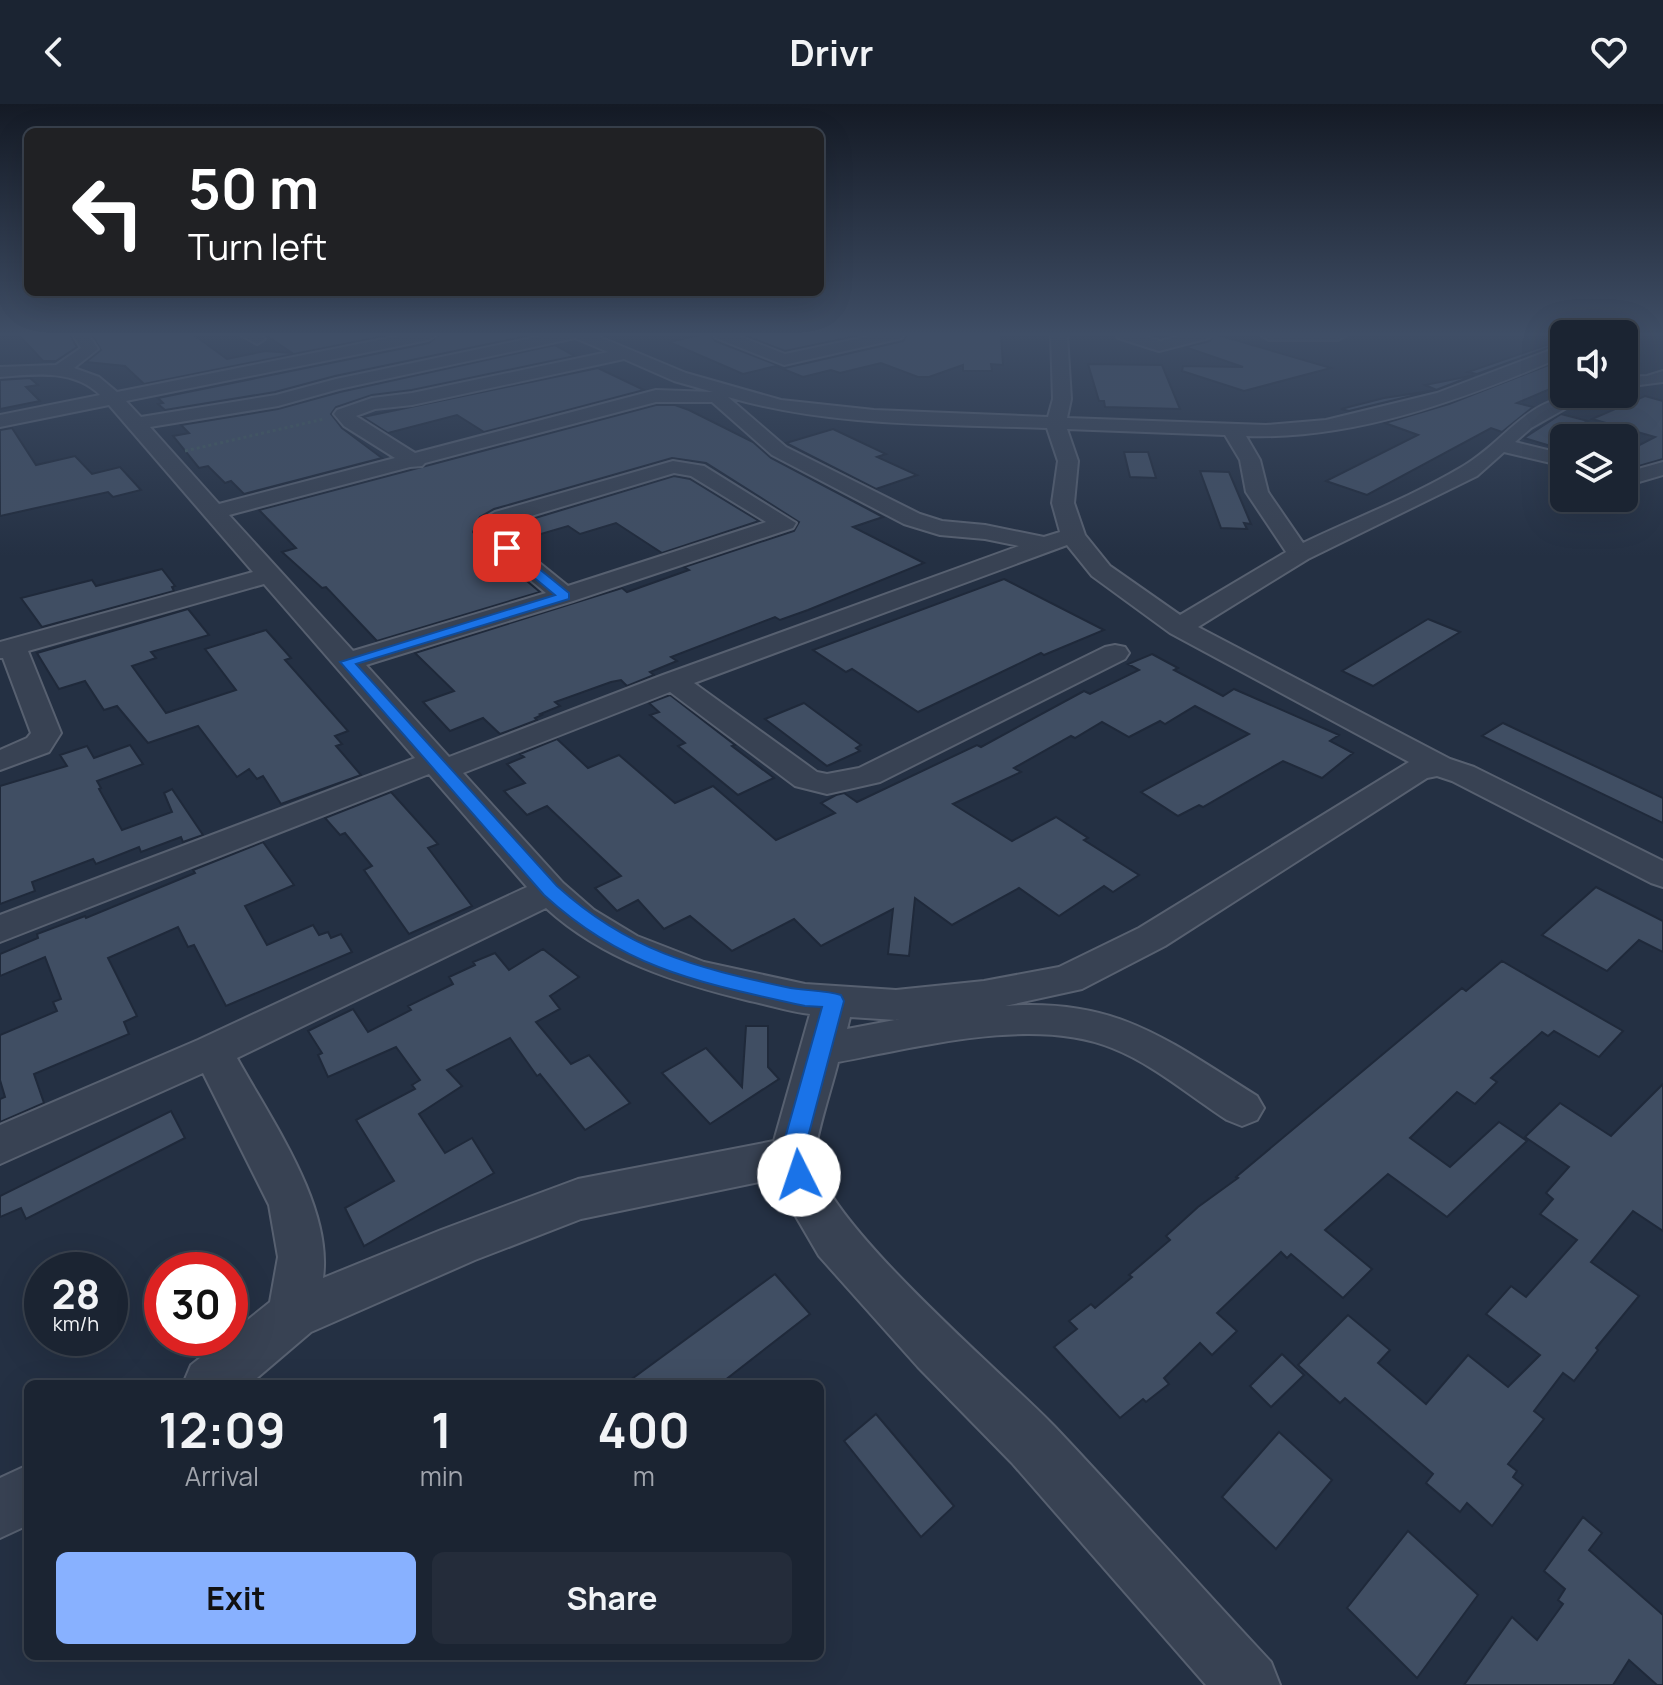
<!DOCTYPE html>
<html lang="en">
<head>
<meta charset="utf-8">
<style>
  body { margin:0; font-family:Manrope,sans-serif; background:#242c3a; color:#f1f3f6; height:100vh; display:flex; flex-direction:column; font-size:30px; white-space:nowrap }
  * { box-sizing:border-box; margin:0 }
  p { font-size:26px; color:#a0a4ac }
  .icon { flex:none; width:44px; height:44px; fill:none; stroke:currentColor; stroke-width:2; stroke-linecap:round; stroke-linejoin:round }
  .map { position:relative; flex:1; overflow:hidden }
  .panel { position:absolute; left:24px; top:1276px; width:800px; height:280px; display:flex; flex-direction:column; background:#1b2432; border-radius:12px; box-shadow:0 8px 32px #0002,0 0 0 2px #39414d }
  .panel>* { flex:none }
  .top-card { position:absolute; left:24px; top:24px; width:800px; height:168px; border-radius:12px; box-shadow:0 8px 32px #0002,0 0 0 2px #39414d; background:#202124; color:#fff; overflow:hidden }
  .controls { position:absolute; left:1550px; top:216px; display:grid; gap:16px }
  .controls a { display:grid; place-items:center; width:88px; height:88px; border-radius:12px; background:#1b2432; box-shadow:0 8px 32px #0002,0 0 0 2px #39414d; font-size:40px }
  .speed { position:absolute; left:24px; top:1148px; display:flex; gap:16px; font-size:40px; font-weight:700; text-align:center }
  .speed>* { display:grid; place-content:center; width:104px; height:104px; border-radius:50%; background:#1b2432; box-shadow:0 8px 32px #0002,0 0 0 2px #39414d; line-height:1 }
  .speed small { font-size:20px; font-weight:400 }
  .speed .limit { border:12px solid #d22; background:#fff; color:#111 }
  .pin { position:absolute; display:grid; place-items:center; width:68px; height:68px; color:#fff; margin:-34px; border-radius:16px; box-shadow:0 4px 12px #0006 }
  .me { position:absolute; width:88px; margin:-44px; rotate:356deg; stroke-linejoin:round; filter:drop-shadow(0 0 6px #0008) }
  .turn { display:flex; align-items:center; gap:28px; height:168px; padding:0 32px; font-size:36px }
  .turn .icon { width:104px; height:104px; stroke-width:2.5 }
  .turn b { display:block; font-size:56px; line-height:68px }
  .eta { display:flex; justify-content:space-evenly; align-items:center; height:136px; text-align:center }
  .eta b { font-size:48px; font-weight:700; line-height:56px }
  .action { display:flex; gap:16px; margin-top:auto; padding:16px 32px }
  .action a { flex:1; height:92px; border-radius:12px; background:#88b1ff; color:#111; font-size:32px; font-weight:700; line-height:92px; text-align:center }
  .action a+a { background:#242c3a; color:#f1f3f6 }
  header { display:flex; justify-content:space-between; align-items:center; height:104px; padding:0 32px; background:#1b2432; font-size:36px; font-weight:700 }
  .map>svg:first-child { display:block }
</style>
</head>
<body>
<header><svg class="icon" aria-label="back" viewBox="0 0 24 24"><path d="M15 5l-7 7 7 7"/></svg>Drivr<svg class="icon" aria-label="heart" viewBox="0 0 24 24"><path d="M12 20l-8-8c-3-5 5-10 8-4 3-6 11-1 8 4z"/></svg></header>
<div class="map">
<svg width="1663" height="1581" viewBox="0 0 1663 1581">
  <rect width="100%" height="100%" fill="#243043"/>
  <g fill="#404e63" stroke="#1f293a" stroke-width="2">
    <polygon points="19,231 70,231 77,243 56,257 43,257"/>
    <polygon points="92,231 194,231 227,255 265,247 292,249 266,231 389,231 144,280 125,262 86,258 101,246"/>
    <polygon points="439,231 532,231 335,272 275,288 165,306 158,300 163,299 158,294 429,239"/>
    <polygon points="700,231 711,231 715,237 785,264 903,237 907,231 1001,231 1003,261 991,260 992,267 963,267 963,261 929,273 918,273 881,259 840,269 831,266 803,273 776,262 743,270 669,238"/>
    <polygon points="744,231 861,231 785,247"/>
    <polygon points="1214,231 1218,231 1331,264 1244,287 1182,267 1183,262 1243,263 1185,243 1210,237"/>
    <polygon points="1564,235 1564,238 1477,270 1468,268"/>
    <polygon points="555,241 575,252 412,286 372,291 336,303 331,310 342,324 382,354 244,390 231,377 225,379 208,362 199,364 173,332 189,329 181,321 278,305 340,288"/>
    <polygon points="1564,255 1564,279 1517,299 1533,303 1502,328 1491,324 1367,391 1326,377 1418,331 1385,319 1449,300"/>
    <polygon points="1088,260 1162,261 1180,305 1105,303 1104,297 1099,297"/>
    <polygon points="598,264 644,286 484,328 457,311 388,329 363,313"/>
    <polygon points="1475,271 1436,286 1349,307 1341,305 1384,294 1437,286 1425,281"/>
    <polygon points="30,274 38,281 26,283 40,297 0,305 0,276"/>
    <polygon points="1645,292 1663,297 1663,355 1632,364 1624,361 1624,349 1655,333 1592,315"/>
    <polygon points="656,301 675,301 689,306 753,338 771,354 883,413 853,423 924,459 808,506 780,516 775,513 671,553 677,557 650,568 654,571 627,582 621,576 611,578 555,598 560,602 540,610 542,611 535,614 537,616 500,630 483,614 450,627 423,598 454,587 415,549 622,484 627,488 689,466 684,463 794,427 799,418 706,359 672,354 494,405 480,413 473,428 478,436 540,488 377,537 326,483 322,484 282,448 296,444 259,406"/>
    <polygon points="1561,310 1588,317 1564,329 1564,346 1524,334"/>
    <polygon points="12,324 36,361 75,352 92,370 120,363 141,386 113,393 108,388 0,412 0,326"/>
    <polygon points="833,325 886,350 877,353 917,371 876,385 786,339"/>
    <polygon points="1124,348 1148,348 1156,374 1130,373"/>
    <polygon points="1200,367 1229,368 1251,420 1244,419 1247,425 1221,424"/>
    <polygon points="674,372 690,375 759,417 662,449 616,419 580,430 568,422 517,437 505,427 512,421"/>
    <polygon points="162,465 175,482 172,483 174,487 42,523 21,494 92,476 96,482"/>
    <polygon points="1004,475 1104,526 1044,551 1041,549 918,608 852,565 846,568 813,546"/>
    <polygon points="188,505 209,531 151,548 156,554 132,562 166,609 236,586 205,545 266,526 291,554 285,556 348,627 335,632 342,640 336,642 361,671 281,700 263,672 257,675 249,665 237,673 198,622 148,639 117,602 104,606 85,577 59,585 37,549"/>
    <polygon points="1428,515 1460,528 1373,582 1342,567"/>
    <polygon points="1152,550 1178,564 1174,566 1223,592 1234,585 1339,631 1330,637 1353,649 1322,674 1283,657 1203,703 1199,701 1178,712 1141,688 1249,630 1195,602 1165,620 1160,617 1129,633 1102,618 1075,634 1071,632 1014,664 1021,668 953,700 1012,737 1056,713 1088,734 1084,736 1139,771 1113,788 1104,782 1059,812 1019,784 952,821 915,794 909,852 888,850 893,805 821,842 794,815 732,847 690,812 664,825 638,796 617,807 595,784 621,772 547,702 527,711 504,687 525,679 507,660 524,653 520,650 557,635 588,664 619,651 675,699 713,682 776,736 835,709 821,699 836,691 844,689 857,698 977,641 981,643 1084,587 1090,590 1139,566 1128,560"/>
    <polygon points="670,591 735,641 732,642 774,674 738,691 678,642 685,639 650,611 659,608 649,599"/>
    <polygon points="804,599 861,641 856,644 860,647 827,662 765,615"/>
    <polygon points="1503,619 1663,694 1663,719 1482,632"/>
    <polygon points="130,641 143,660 97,677 101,684 99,685 122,726 172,708 164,689 172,685 203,731 183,738 181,733 141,748 139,743 96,760 93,755 32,778 35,787 0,800 0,682 67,662 60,651 87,642 94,654"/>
    <polygon points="391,688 438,740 428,744 472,802 409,830 364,766 372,762 345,729 340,731 325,714"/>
    <polygon points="263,738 294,781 245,802 267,841 313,821 319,831 328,828 331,834 341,830 352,848 226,902 194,841 188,843 178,823 108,854 137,912 124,918 129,930 34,970 44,999 0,1018 0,995 5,993 0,976 0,931 57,907 53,898 61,895 45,853 0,872 0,850 38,834 37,830 85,812 86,814 195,769 193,766"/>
    <polygon points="1596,783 1663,817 1663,848 1639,836 1607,867 1542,831"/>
    <polygon points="543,845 579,873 550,892 560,905 536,918 571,960 589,951 630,999 585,1026 540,970 537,972 510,934 447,966 462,982 419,1010 445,1049 472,1034 494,1069 364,1142 345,1104 394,1077 356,1016 415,985 412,981 420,976 396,943 328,973 318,951 322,949 308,927 353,905 368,928 411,906 408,902 453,880 449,873 475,861 473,858 495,849 509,866"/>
    <polygon points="1502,857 1623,927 1599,953 1554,927 1548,932 1542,928 1491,974 1497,978 1475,1000 1457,988 1410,1034 1450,1063 1499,1018 1527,1037 1447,1113 1388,1070 1325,1126 1372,1165 1343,1194 1291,1150 1287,1154 1281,1148 1217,1209 1237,1227 1212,1251 1200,1239 1164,1274 1169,1280 1146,1298 1143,1295 1120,1314 1054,1243 1077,1225 1069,1217 1091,1200 1095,1204 1132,1173 1129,1171 1170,1136 1166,1132 1198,1103 1238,1074 1236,1073 1462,884 1466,887"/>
    <polygon points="746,922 768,922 768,963 779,975 710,1020 662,969 706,944 742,983"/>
    <polygon points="1663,980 1663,1127 1633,1107 1591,1158 1639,1192 1596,1244 1598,1246 1574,1277 1563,1269 1534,1307 1544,1315 1508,1360 1517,1367 1513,1373 1523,1381 1492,1422 1467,1399 1460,1408 1426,1379 1433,1370 1345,1294 1340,1299 1298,1261 1348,1211 1390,1246 1378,1259 1426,1300 1468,1251 1508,1283 1540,1251 1486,1210 1511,1182 1526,1193 1577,1136 1540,1110 1553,1095 1546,1089 1569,1063 1525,1033 1560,999 1611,1032"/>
    <polygon points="171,1007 185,1034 26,1115 21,1104 0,1113 0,1092"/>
    <polygon points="775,1170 810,1210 720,1280 625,1280"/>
    <polygon points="1282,1250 1304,1271 1271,1303 1250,1282"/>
    <polygon points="876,1310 954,1402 921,1433 844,1337"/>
    <polygon points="1279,1328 1332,1376 1276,1445 1222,1393"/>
    <polygon points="1583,1413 1602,1429 1589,1446 1663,1511 1663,1581 1657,1581 1629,1556 1613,1581 1464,1581 1512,1513 1537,1536 1563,1500 1558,1496 1565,1485 1544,1467"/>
    <polygon points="1408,1427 1478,1491 1417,1574 1347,1504"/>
  </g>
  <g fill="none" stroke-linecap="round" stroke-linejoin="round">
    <defs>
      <g id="minor">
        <path d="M73 231H89L98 245 74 264 99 273 117 288 404 231H436L428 236 126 297 141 313 276 291 336 275 546 231H595L686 269 781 296 874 306 1048 313 1053 295 1051 231H1067L1071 295 1067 314 1266 321 1326 316 1437 289 1564 241V252C1464 295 1356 336 1246 332L1260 356 1268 388 1303 439C1355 414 1411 393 1460 364 1508 337 1526 290 1591 290L1531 324 1515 338 1564 350V362L1504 348 1477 372 1308 455 1198 523 1450 655 1474 663 1663 757V783L1651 779 1452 677 1437 672 1427 674 1165 842 1082 885 1005 902C1118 894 1167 936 1257 992L1264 1004 1257 1016 1242 1022 1227 1016C1190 992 1153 960 1112 944 1034 912 919 943 838 958 834 976 814 1037 815 1052 818 1113 1006 1272 1054 1322 1127 1399 1198 1480 1271 1558L1280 1581H1206L1012 1359 918 1263 819 1152 791 1104 778 1074 581 1115 475 1156 311 1228 250 1280H183L191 1261 225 1234H230V1230L270 1198 278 1153 269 1101 203 969 0 1060V1021L198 936 527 783 429 670 0 838V811L415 654 264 480 28 547 61 629 49 648 0 666V646L27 634 31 629 3 554H0V538L253 468 109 301 0 323V311L100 291C74 265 34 270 0 273V263L56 261 81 244ZM575 234 608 248 412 289 372 294 337 306 334 310 344 322 395 354 219 400 150 323 278 302 339 285ZM624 255 674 277 713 288 656 286 415 349 356 312 375 305 412 301ZM728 293C831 323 940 320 1047 324L1058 357 1052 399 1060 428 1044 433 985 421 942 417 920 410 786 343ZM656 298H712L772 351 904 420 940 431 985 435 1019 442 663 571 449 653 366 561 573 497 793 424 796 419 704 362 673 357 666 359 495 408 481 416 476 429 480 434 546 489 353 547 229 411 410 363 422 362 425 359ZM1067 325 1225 331 1240 356 1246 388 1286 448 1180 511 1110 462 1085 431 1074 399 1078 357ZM674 369 691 372 766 418 568 482 500 427 511 418ZM1067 441 1092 472 1170 529 1409 658 1139 824 1059 863 984 877 896 886 805 880 704 858 637 832 594 806 563 779 463 669 670 588 795 682 827 690 880 678 1125 555 1129 549 1125 543 1115 541 1105 543 859 664 827 670 817 668 694 579ZM546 804C603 856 676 879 750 897 770 901 790 908 810 910L774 1037 578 1075 441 1126 323 1174C333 1102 271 1016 237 954ZM850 913 896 916 900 915 847 925Z"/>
        <polygon points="241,231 261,231 265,235 257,240"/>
        <polygon points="714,231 736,231 785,250 875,231 904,231 902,234 784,261 716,234"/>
        <polygon points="1116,231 1140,231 1160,237 1184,231 1211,231 1209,234 1159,247 1118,234"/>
        <polygon points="1261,231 1346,231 1338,236 1269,236"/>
        <polygon points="1663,267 1663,278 1624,283 1624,273 1647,272"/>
        <polygon points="1663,358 1663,371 1632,380 1624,378 1624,366 1631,367"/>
        <polygon points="28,1361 28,1421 0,1434 0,1374"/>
      </g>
    </defs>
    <use href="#minor" stroke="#576070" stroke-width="4"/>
    <polyline stroke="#445c61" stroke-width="3" stroke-dasharray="3 3" stroke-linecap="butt" points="185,347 324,315"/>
    <use href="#minor" fill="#384253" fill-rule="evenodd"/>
  </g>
  <linearGradient id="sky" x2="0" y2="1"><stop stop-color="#141a25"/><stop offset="0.51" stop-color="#3f4e66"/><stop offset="1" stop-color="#3f4e66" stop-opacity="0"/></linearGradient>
  <rect width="1663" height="452" fill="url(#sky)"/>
  <path fill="#1a73e8" stroke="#114b97" stroke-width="2" d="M502 442H511L569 489V495L356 560 557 782C629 847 694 863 786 883 804 887 824 886 841 891L844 897 803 1052 811 1071 808 1078 799 1081 791 1078 780 1052 822 903 805 902C701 879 626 866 544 791L340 558 555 491 502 447Z"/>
</svg>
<div class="controls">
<a><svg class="icon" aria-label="sound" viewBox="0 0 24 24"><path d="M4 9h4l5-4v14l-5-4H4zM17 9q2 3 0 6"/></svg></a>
<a><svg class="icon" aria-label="layers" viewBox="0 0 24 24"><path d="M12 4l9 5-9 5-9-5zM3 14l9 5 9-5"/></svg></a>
</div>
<div class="speed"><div>28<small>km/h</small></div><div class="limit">30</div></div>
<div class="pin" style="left:507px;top:444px;background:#d93025"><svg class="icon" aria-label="arrive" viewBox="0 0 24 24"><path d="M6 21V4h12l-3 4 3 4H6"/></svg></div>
<svg class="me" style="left:799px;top:1071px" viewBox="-20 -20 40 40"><circle r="19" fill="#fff"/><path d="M0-13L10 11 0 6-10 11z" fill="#1a73e8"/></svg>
<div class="top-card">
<div class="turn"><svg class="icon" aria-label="left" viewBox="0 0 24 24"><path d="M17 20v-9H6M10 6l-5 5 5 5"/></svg><div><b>50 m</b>Turn left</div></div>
</div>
<section class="panel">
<div class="eta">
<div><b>12:09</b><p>Arrival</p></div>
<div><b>1</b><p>min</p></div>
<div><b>400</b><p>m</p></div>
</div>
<div class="action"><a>Exit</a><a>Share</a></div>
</section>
</div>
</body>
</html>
